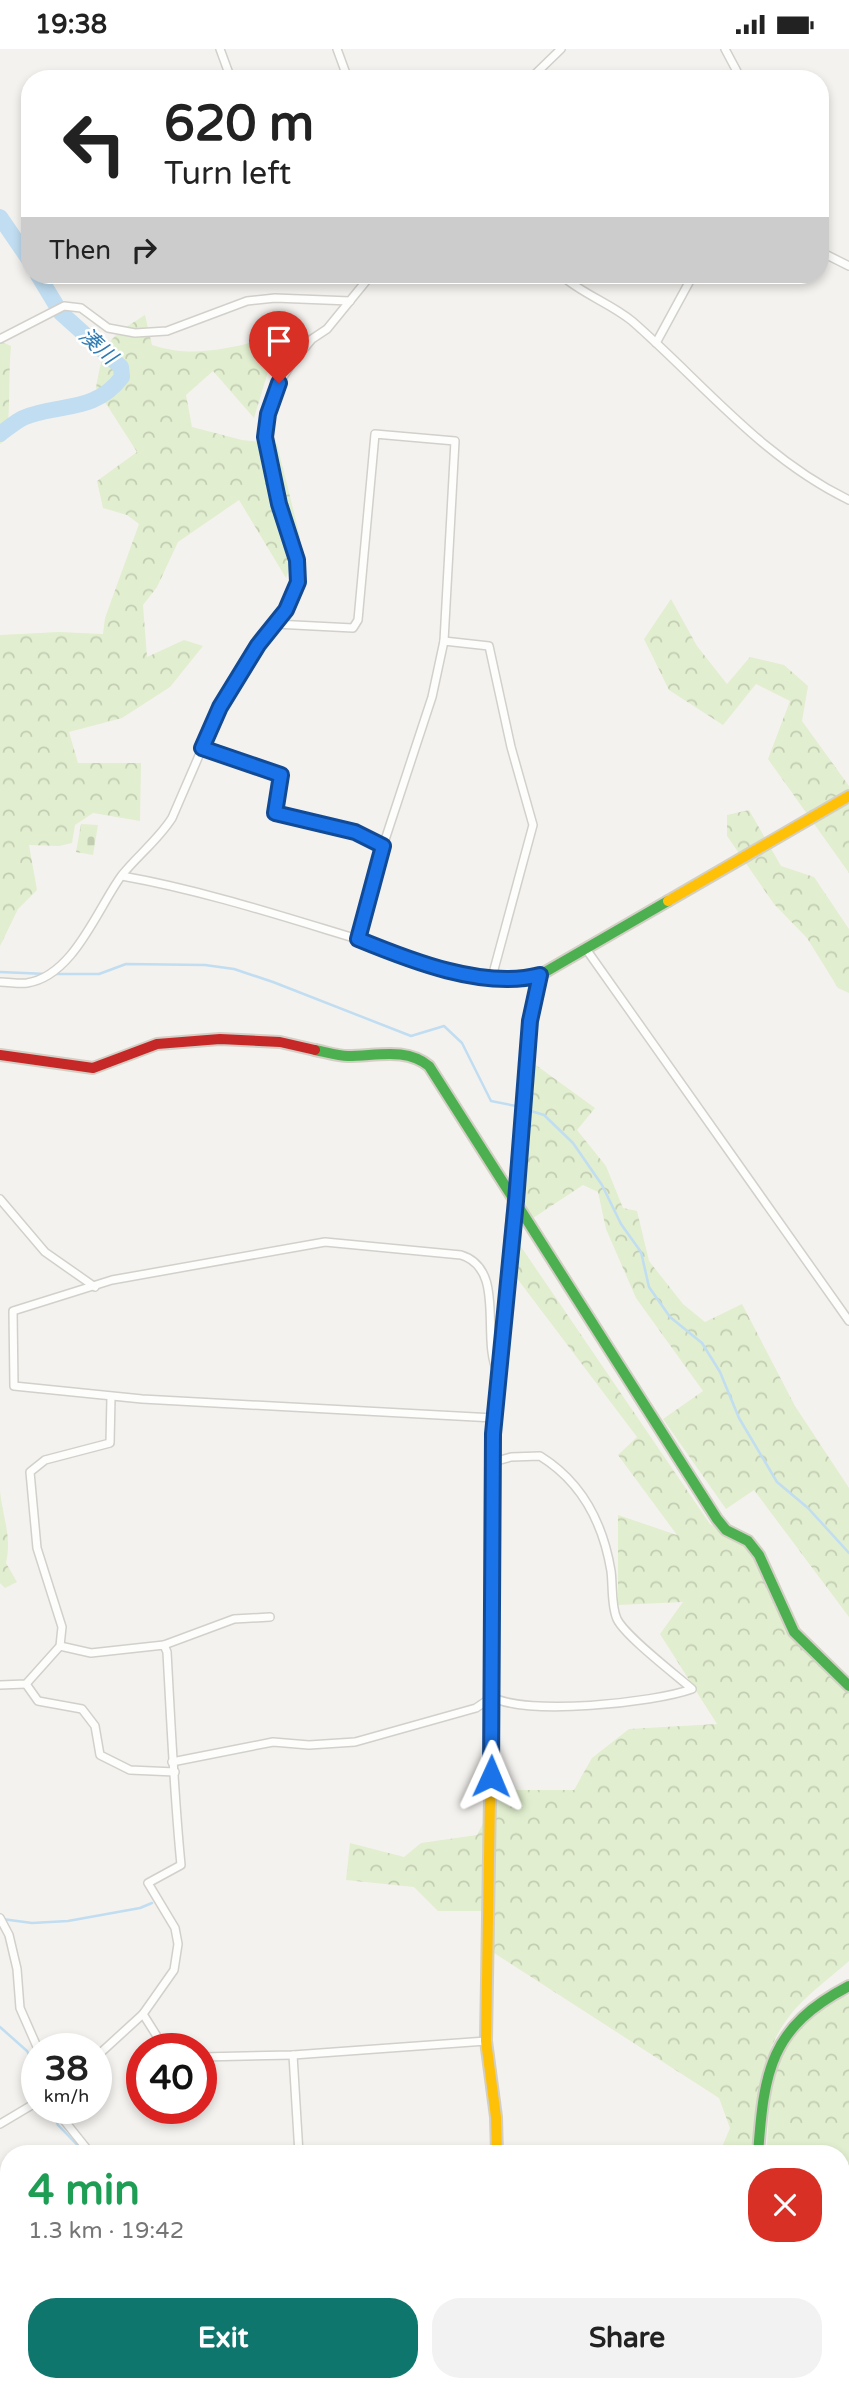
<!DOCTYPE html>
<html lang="en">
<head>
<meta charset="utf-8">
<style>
  body { margin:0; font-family:"Varela Round","Noto Sans JP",sans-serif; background:#f2f2f2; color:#222; height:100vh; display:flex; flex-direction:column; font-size:26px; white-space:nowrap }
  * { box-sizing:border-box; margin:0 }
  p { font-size:23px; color:#767676 }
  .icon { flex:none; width:38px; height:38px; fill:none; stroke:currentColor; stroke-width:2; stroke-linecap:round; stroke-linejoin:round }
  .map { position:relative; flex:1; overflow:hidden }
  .panel { position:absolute; left:0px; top:2096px; width:850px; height:247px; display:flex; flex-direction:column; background:#fff; border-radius:28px 28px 0 0; box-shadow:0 4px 10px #0003 }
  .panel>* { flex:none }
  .hud { position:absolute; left:21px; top:21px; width:808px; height:214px; border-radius:28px; box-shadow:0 4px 10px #0003; background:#fff; color:#222; overflow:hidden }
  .speed { position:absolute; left:21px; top:1984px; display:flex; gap:14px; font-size:35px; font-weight:700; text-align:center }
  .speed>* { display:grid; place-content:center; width:91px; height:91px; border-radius:50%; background:#fff; box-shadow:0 4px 10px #0003; line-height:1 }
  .speed small { font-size:18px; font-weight:400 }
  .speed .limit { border:10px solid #d22; background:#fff; color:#111 }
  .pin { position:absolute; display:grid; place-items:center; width:60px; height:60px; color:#fff; margin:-72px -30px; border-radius:50% 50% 50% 0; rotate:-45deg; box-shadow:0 0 7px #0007 }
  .pin .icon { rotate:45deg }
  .me { position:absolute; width:77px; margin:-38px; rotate:1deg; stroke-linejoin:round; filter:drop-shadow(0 0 5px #0008) }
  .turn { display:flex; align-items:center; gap:24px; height:147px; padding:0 28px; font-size:32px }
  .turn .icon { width:91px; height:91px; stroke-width:2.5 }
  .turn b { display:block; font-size:49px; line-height:60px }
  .then { display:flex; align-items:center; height:66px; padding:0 28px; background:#0003; gap:14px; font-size:26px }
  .round { display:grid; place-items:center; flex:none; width:74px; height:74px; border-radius:28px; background:#f2f2f2 }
  .head { display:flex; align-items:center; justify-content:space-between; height:119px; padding:0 28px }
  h1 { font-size:42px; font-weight:800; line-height:52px; color:#1e9e55 }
  .cta { display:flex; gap:14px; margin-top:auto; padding:14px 28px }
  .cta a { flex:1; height:80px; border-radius:28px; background:#0f766e; color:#fff; font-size:28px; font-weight:800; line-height:80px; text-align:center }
  .cta a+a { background:#f2f2f2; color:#222 }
  .status { display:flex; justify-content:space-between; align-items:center; height:49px; padding:0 35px; background:#fff; direction:ltr }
  .status svg { height:19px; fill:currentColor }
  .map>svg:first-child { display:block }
</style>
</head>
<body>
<div class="status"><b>19:38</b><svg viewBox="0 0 49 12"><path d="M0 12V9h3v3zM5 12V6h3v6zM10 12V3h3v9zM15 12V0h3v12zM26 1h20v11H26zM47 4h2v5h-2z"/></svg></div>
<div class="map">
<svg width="849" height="2343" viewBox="0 0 849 2343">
  <defs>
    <pattern id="forest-crowns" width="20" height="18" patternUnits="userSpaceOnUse" patternTransform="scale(1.75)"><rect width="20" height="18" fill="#e1eecf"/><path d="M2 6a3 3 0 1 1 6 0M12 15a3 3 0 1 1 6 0" fill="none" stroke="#c3cdb2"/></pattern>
    <pattern id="cemetery-stones" width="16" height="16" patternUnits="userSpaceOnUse" patternTransform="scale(1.75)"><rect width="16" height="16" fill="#e1eecf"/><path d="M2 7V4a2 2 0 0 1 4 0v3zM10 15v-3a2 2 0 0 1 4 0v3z" fill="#c3cdb2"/></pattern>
  </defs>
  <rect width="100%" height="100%" fill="#f4f2ee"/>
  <g fill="url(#forest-crowns)">
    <path d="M145 266 152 296C191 309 225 300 264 291L274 303 254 369 213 322 186 346 192 378 242 391 277 395 300 488 286 529 239 451 178 493 157 538 143 556 147 608 184 591 203 597 170 638 122 669 69 683 78 714H141L140 772 93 764 75 776 72 794 59 797 29 796 37 841 18 860 0 897V586L59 583 103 585 105 569 139 475 127 466 103 459 97 432 137 403 96 339C105 293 105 291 145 266Z"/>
    <path d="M0 292 11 297C8 329 11 360 6 391L0 395Z"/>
    <polygon points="671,550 697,597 727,635 750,608 784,616 808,637 802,672 849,737 849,824 768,710 790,652 756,635 723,676 669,641 644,590"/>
    <polygon points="749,761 781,817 814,828 849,880 849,944 838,939 807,889 774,855 727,787 727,766"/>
    <polygon points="533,1014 595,1059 577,1081 606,1117 623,1159 637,1162 649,1212 683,1255 705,1273 742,1255 795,1357 849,1439 849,1568 754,1441 726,1460 663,1370 703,1342 636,1249 606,1180 598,1143 583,1136 524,1175"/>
    <path d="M513 1186 710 1475 741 1489 764 1527 791 1586 849 1643V1912C832 1927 812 1942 796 1959 759 2001 756 2052 752 2105H719L730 2079 719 2049 494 1904 485 1862H438L414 1838 346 1831 350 1794 404 1808 421 1794 477 1786 500 1741H574L592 1709 629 1680 717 1675 660 1585 683 1553 618 1556V1466L677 1486 618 1406 637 1388 516 1228Z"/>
    <path d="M0 1442C3 1470 12 1487 6 1514L17 1533 5 1539 0 1534Z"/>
    <path d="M849 1946V2343H789L782 2335 842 2334V2105H766C769 2079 768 2050 774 2024 782 1989 815 1957 849 1946Z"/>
  </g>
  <polygon fill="url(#cemetery-stones)" points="81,775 98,776 93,806 76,803"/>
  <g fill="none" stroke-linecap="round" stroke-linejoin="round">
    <g stroke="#c0ddf1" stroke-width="2.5">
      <polyline points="0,923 47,925"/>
      <polyline points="54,925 99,925 126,915 205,916 234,920 273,933 411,987 444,977 462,994 491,1052 516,1057"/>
      <polyline points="531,1062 544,1066 573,1094 602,1136 621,1175 641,1203 649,1238 670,1268 702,1294 720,1323 739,1369 777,1433 808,1459 849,1504"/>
      <polyline points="2,1870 32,1874 68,1872 140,1859 152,1854"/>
      <polyline points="0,1978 27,2002 37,2020"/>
      <polyline points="51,2060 58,2076 86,2105"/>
      <polyline points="269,2334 284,2343"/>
    </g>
    <g stroke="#c0ddf1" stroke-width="16">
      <polyline points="0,168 30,212"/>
      <path d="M0 385C7 380 15 373 23 369 58 354 94 365 122 328L121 318 61 264 38 226"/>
    </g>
    <defs>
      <g id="street">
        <polyline points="220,0 231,30"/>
        <polyline points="337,0 348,30"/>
        <polyline points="725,0 741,30"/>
        <polyline points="530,30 561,0"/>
        <polyline points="821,203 849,217"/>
        <path d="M561 226C582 245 610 254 632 272 703 334 762 409 849 451"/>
        <polyline points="0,290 64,257 81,259 108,279 135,284 167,282 247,252 275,249 350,252"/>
        <polyline points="656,294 693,226"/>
        <polyline points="275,575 353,579 358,571 375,385 455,392 444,592 432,648 383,797 358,890"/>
        <polyline points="444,592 489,597 511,698 533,776 492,928"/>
        <polyline points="202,699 281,725 275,764 355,783 383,797"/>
        <path d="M122 827C201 841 278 866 354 889 410 907 479 943 540 926"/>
        <polyline points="586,900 849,1272"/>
        <path d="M0 933C9 933 19 935 27 934 74 927 98 858 122 826 138 806 158 791 172 769L220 658 259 596 286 561 298 533 297 511 279 455 265 388 268 365 279 334 292 314 312 290 327 280 371 226"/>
        <polyline points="0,1150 45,1203 95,1238"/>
        <path d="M494 1369 142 1350 14 1337 13 1262 112 1231 325 1193 461 1206C507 1220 480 1290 498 1324"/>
        <polyline points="164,1596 234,1570 270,1568"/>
        <path d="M60 1597 91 1604 164 1596 167 1603C171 1675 174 1745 181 1816L148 1834 175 1879 178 1895 174 1921 143 1965 96 2008"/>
        <polyline points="26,1635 38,1652 82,1660 95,1677 100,1706 130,1721 175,1723"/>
        <polyline points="0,1636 26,1635 60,1597 62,1578 37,1499 30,1423 45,1411 110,1394 111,1348"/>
        <path d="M172 1713 273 1693 309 1696 355 1693 476 1659 492 1648C527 1667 653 1654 692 1640 676 1626 625 1587 617 1570 611 1557 613 1537 611 1522 603 1474 582 1433 540 1407L511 1408 493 1413"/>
        <polyline points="0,1869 9,1886 17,1920 20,1959 38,2000"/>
        <polyline points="143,1965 165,2000"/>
        <polyline points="293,2006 299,2105"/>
        <polyline points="201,2008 293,2006 486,1992"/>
        <polyline points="55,2060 91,2105"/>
        <polyline points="0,2075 37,2053"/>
        <polyline points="0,2306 9,2297"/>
        <polyline points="97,2334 97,2343"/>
        <polyline points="315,2334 315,2343"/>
      </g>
      <g id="fast">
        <path d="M315 1001C326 1003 337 1007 348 1007 376 1007 406 998 429 1017L717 1470 726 1481 748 1492 759 1506 794 1583 849 1637"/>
        <polyline points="496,1351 530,972 540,926 668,852"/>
        <path d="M758 2105C764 2022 770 1978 849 1937"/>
        <polyline points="0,2242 9,2258"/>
      </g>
      <g id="slow">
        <polyline points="668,852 849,747"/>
        <polyline points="492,1626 486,1992 496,2068 497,2105"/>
        <polyline points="54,2334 59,2343"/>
        <polyline points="512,2334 513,2343"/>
      </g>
      <g id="jam">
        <polyline points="0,1006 93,1019 157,995 220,990 280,993 315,1001"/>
        <polyline points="492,1626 493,1385 496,1351"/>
      </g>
    </defs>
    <use href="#street" stroke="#d2d0cb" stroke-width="10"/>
    <use href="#fast" stroke="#d3cfc5" stroke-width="14"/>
    <use href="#slow" stroke="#d3cfc5" stroke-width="14"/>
    <use href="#jam" stroke="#d3cfc5" stroke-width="14"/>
    <use href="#street" stroke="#fdfdfc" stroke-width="7"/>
    <use href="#fast" stroke="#4caf50" stroke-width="10"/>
    <use href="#slow" stroke="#ffc107" stroke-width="10"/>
    <use href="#jam" stroke="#c62828" stroke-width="10"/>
  </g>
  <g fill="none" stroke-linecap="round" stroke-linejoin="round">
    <defs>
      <path id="route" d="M279 334 268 365 265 388 279 455 297 511 298 533 286 561 258 596 220 658 202 699 281 726 275 764 355 783 383 797 358 890C409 911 484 941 540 926L530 972 516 1152 493 1385 491 1727"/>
    </defs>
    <use href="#route" stroke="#114b97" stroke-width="18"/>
    <use href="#route" stroke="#1a73e8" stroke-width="12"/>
  </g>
  <g text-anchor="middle" stroke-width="5" stroke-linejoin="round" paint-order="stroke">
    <g font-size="21" font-style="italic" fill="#2e7ab2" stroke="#fff">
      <text transform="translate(98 297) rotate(42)" y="7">湊川</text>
    </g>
  </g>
</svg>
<div class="speed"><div>38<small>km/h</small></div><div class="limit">40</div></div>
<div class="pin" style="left:279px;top:334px;background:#d93025"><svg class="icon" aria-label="arrive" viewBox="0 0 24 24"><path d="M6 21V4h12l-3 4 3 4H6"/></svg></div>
<svg class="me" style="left:491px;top:1727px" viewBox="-20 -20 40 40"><path d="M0-17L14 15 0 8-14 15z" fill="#1a73e8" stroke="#fff" stroke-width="4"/></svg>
<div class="hud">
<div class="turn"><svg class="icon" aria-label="left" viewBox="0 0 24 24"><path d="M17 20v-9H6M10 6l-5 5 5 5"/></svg><div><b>620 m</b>Turn left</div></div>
<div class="then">Then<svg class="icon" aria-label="right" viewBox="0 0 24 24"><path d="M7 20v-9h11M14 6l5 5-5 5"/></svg></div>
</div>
<section class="panel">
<div class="head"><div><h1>4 min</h1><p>1.3 km · 19:42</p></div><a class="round" style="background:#d93025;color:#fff"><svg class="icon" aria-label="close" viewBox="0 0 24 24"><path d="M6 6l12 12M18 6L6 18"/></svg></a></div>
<div class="cta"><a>Exit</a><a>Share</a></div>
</section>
</div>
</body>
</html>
